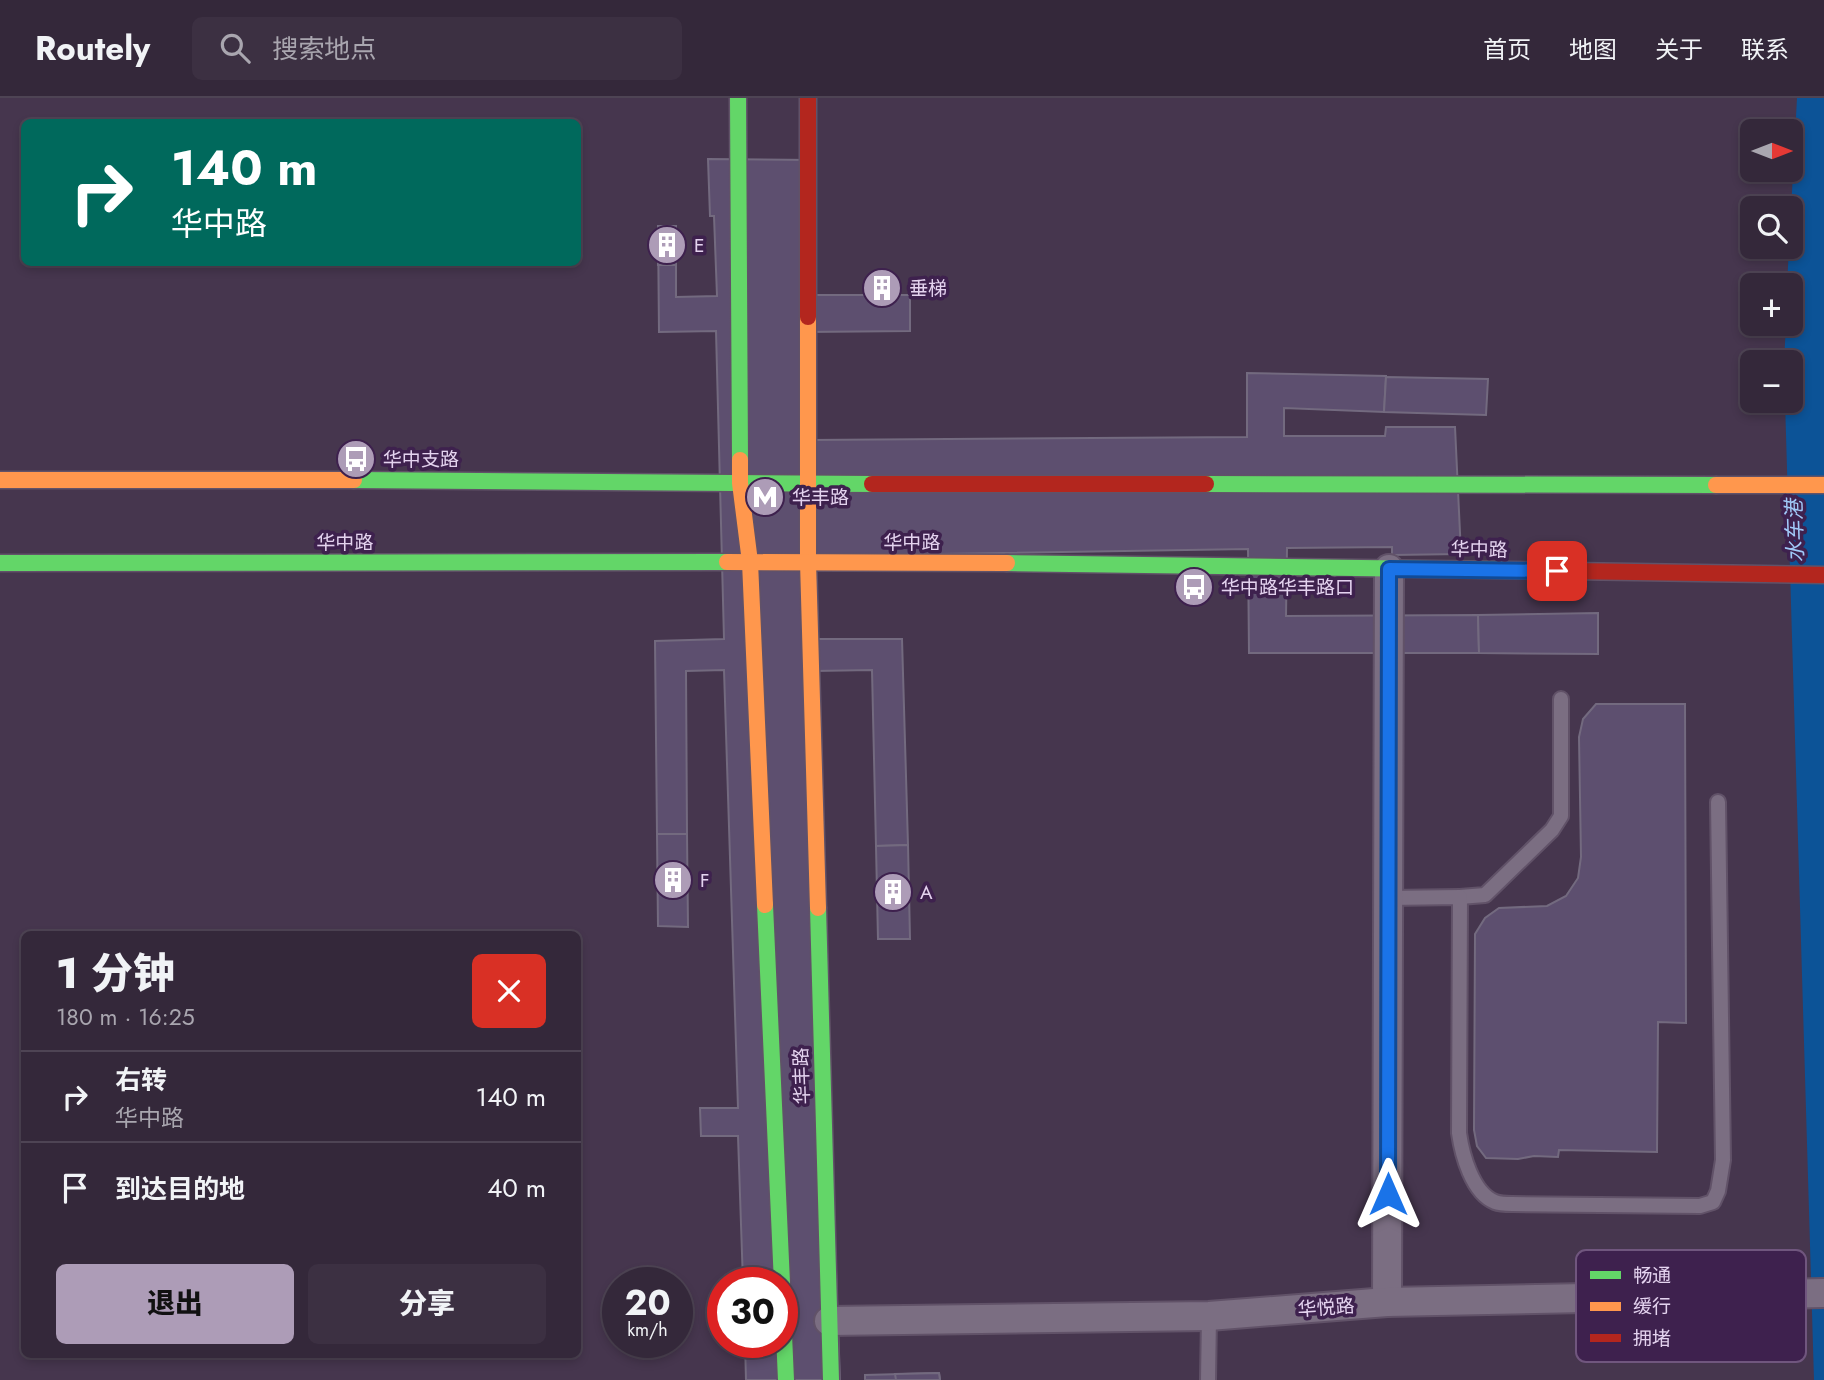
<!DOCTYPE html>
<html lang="zh">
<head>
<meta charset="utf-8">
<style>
  body { margin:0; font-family:Jost,"Noto Sans SC",sans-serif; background:#3c3042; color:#f1f3f6; height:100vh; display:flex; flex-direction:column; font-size:26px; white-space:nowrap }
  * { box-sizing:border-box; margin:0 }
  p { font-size:23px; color:#a9a6af }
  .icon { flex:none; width:38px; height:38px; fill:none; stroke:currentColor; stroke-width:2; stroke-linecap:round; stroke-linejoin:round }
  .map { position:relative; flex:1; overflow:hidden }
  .sheet { position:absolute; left:21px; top:833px; width:560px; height:427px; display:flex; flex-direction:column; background:#34283a; border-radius:10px; box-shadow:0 4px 10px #0003,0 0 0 2px #4e4454 }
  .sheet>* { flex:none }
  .guide { position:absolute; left:21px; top:21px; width:560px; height:147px; border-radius:10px; box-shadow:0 4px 10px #0003,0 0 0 2px #4e4454; background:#00695c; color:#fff; overflow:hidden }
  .needle { width:46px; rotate:90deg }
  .buttons { position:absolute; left:1740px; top:21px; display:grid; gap:14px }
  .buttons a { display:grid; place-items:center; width:63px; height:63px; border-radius:10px; background:#34283a; box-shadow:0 4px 10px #0003,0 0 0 2px #4e4454; font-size:35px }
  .speed { position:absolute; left:602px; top:1169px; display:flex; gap:14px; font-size:35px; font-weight:700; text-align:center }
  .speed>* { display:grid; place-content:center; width:91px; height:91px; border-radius:50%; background:#34283a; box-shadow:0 4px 10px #0003,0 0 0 2px #4e4454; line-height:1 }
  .speed small { font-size:18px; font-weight:400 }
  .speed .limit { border:10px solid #d22; background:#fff; color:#111 }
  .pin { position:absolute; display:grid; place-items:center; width:60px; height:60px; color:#fff; margin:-30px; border-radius:14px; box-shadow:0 4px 10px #0006 }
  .me { position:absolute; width:77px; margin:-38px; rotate:0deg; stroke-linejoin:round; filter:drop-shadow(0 0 5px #0008) }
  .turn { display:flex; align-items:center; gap:24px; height:147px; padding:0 35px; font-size:32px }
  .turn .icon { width:91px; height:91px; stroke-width:2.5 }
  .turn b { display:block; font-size:49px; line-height:60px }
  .round { display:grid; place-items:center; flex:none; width:74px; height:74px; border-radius:10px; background:#3c3042 }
  .summary { display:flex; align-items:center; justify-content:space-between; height:119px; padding:0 35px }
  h1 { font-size:42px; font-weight:800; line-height:52px }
  .cta { display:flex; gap:14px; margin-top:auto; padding:14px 35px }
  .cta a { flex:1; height:80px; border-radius:10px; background:#ad9cb7; color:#111; font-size:28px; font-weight:800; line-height:80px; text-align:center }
  .cta a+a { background:#3c3042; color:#f1f3f6 }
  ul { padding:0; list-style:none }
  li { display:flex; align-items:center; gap:21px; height:91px; padding:0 35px; border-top:2px solid #4e4454 }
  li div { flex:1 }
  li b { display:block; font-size:26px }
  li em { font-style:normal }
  header { display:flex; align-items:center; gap:42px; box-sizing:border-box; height:98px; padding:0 35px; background:#34283a; border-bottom:2px solid #4e4454 }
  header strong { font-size:33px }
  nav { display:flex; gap:38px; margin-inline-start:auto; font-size:24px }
  .search { width:490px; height:63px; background:#3c3042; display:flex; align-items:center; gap:18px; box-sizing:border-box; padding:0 24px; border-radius:10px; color:#a9a6af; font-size:26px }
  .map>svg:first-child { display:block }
</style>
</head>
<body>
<header>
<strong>Routely</strong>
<div class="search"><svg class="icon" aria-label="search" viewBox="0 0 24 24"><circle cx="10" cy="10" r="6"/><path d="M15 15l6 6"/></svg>搜索地点</div>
<nav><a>首页</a><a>地图</a><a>关于</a><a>联系</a></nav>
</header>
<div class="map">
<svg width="1824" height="1282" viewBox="0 0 1824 1282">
  <rect width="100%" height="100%" fill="#46364e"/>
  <polygon fill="#0c5397" points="1797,0 1824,0 1824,1282 1814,1282 1785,303 1790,303 1790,264 1784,264 1786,226 1790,226 1790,187 1787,187"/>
  <g fill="#5d4f6f" stroke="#736a7f" stroke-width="2">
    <polygon points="708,61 811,62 806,197 910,197 910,233 806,234 809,342 1247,339 1247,275 1386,278 1384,314 1284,310 1284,338 1385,338 1386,329 1455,329 1461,456 1392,457 1392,449 1287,450 1286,518 1478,517 1479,555 1249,555 1248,451 810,458 812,541 902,541 908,747 876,748 872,572 814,573 840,1282 746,1282 745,1244 782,1244 782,1185 743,1185 738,1038 701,1038 700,1010 738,1010 724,572 686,573 687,736 657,736 655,543 724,541 716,233 659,234 658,128 676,128 676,199 717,198 714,118 710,118"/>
    <rect x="658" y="128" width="18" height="39"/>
    <rect x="873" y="184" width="18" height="13"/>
    <polygon points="1386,279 1488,281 1486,317 1384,314"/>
    <polygon points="1598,515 1598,556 1479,555 1478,517"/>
    <polygon points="1596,606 1685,606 1686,925 1658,924 1657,1054 1559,1052 1558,1059 1534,1058 1518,1061 1486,1060 1477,1048 1474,1032 1475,836 1485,820 1499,810 1547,808 1566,798 1578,780 1581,759 1579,639 1583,621"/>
    <polygon points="657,736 687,736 688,829 658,828"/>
    <polygon points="908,747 910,841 878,841 876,748"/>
    <polygon points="939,1275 940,1282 865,1282 865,1277"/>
    <polygon points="939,1275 940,1282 896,1282 895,1276"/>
  </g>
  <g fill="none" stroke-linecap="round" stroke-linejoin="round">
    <defs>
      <g id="lane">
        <polyline points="1460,799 1485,797 1552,732 1561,718 1561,601"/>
        <path d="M1388 800 1460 799 1459 1035C1462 1056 1472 1095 1495 1104 1500 1106 1507 1106 1512 1106L1700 1108 1713 1104 1718 1093 1723 1062 1718 704"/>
        <polyline points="1208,1282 1209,1218"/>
      </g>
      <g id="street">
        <polyline points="1387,1204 1389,471"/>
        <polyline points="829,1223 1209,1218 1387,1204 1824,1195"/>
      </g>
      <g id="fast">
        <polyline points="738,0 740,362"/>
        <polyline points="354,382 872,386"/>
        <polyline points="1206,386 1716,387"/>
        <polyline points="0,465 727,464"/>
        <polyline points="1007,465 1570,473"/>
        <polyline points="765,807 782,1185"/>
        <polyline points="818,810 831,1282"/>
        <polyline points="782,1191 786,1282"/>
      </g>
      <g id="slow">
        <polyline points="808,219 808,464 818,810"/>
        <polyline points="740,362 740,385 750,464 765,807"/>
        <polyline points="0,382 354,382"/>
        <polyline points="1716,387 1824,387"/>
        <polyline points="727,464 1007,465"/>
      </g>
      <g id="jam">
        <polyline points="808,0 808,219"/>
        <polyline points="872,386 1206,386"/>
        <polyline points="1570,473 1824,477"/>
      </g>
    </defs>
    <use href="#lane" stroke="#615268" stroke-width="18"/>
    <use href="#street" stroke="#615268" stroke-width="32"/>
    <use href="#fast" stroke="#615268" stroke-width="19"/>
    <use href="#slow" stroke="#615268" stroke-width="19"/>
    <use href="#jam" stroke="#615268" stroke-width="19"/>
    <use href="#lane" stroke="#7b6e82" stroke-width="14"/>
    <use href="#street" stroke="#7b6e82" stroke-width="28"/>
    <use href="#fast" stroke="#63d668" stroke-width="16"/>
    <use href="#slow" stroke="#ff974d" stroke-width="16"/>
    <use href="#jam" stroke="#b3261e" stroke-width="16"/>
  </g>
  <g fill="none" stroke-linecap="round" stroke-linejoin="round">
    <defs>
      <polyline id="route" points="1388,1096 1389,471 1557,473"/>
    </defs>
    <use href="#route" stroke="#114b97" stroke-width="18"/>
    <use href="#route" stroke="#1a73e8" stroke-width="12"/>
  </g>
  <defs>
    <symbol id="building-disc" viewBox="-11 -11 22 22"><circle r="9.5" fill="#ad9cb7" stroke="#3e214e"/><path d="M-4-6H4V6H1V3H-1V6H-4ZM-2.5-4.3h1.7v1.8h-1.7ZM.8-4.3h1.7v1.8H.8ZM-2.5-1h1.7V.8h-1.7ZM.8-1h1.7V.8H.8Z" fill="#fff"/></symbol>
    <symbol id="bus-disc" viewBox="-11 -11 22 22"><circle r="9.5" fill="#ad9cb7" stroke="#3e214e"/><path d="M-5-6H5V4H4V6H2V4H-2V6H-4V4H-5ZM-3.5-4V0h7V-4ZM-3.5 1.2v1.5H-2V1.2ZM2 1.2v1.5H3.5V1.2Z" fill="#fff"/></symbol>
    <symbol id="metro-disc" viewBox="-11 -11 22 22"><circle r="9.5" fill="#ad9cb7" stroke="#3e214e"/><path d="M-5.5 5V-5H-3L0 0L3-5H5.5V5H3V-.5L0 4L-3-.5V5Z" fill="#fff"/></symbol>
  </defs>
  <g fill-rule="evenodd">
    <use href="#building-disc" x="645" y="125" width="44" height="44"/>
    <use href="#building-disc" x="860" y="168" width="44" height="44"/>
    <use href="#bus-disc" x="334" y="339" width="44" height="44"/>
    <use href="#metro-disc" x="743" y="377" width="44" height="44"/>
    <use href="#bus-disc" x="1172" y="467" width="44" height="44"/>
    <use href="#building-disc" x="651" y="760" width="44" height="44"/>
    <use href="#building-disc" x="871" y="772" width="44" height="44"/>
  </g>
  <g text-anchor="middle" stroke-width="7" stroke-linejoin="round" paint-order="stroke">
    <g font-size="19" fill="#e4d3ef" stroke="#3e214e" text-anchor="start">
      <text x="694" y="154">E</text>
      <text x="909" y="197">垂梯</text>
      <text x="383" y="368">华中支路</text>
      <text x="792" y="406">华丰路</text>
      <text x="1221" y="496">华中路华丰路口</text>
      <text x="700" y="789">F</text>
      <text x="920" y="801">A</text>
    </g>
    <g font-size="19" fill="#e4d3ef" stroke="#3e214e">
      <text x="345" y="451">华中路</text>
      <text x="912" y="451">华中路</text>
      <text transform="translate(1479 451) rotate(1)" y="7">华中路</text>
      <text transform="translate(801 978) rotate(-92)" y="7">华丰路</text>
      <text transform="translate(1326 1209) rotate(-4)" y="7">华悦路</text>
    </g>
    <g font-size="21" font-style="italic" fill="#a1caf9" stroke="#3e214e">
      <text transform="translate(1795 433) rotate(-92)" y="7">水车港</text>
    </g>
  </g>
  <rect x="1576" y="1152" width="230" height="112" rx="10" fill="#3e214e" stroke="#70567e" stroke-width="2"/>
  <rect x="1590" y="1173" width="31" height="8" fill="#63d668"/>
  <rect x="1590" y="1204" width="31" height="9" fill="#ff974d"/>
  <rect x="1590" y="1236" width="31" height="8" fill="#b3261e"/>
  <g font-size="19" fill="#e4d3ef">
    <text x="1633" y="1184">畅通</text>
    <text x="1633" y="1215">缓行</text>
    <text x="1633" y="1247">拥堵</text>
  </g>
</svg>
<div class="buttons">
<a><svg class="needle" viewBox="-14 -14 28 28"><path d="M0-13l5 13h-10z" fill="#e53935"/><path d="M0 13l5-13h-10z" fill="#a9a6af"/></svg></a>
<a><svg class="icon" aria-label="search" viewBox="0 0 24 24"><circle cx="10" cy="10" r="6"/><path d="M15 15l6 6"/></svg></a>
<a>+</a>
<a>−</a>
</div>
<div class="speed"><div>20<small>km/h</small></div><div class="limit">30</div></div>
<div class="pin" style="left:1557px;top:473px;background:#d93025"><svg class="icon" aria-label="arrive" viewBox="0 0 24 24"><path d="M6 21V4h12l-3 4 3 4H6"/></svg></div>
<svg class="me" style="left:1388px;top:1096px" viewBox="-20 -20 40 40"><path d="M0-17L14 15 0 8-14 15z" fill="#1a73e8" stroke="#fff" stroke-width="4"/></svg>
<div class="guide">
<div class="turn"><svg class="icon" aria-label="right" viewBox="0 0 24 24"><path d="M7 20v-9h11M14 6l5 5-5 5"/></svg><div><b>140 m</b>华中路</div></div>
</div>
<section class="sheet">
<div class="summary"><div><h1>1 分钟</h1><p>180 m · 16:25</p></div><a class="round" style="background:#d93025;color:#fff"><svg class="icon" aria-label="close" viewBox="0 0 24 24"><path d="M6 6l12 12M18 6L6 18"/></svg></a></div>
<ul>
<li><svg class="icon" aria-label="right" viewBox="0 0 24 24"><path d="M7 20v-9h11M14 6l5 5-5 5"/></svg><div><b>右转</b><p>华中路</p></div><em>140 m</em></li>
<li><svg class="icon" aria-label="arrive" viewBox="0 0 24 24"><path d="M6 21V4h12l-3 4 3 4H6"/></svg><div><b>到达目的地</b></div><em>40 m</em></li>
</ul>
<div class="cta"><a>退出</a><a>分享</a></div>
</section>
</div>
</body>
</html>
